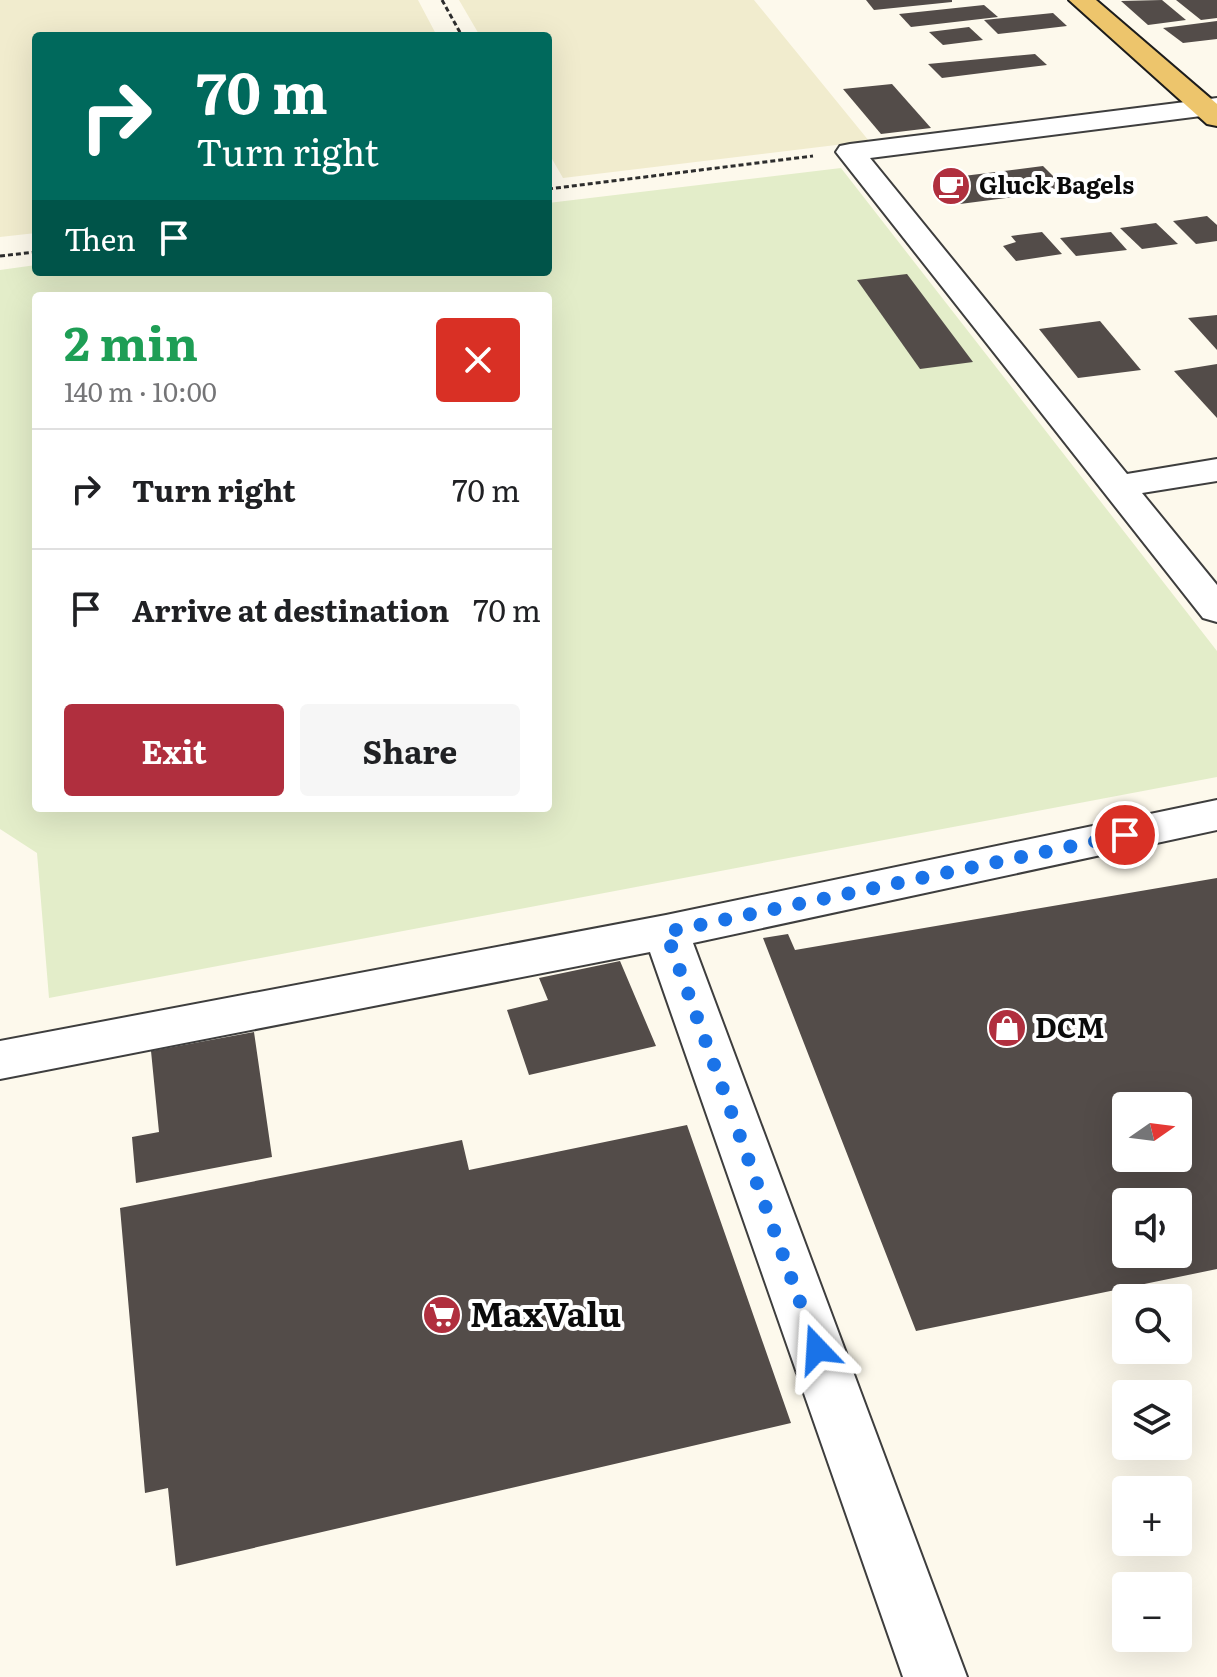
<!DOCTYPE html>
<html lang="en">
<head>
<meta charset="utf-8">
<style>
  body { margin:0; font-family:Literata,serif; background:#f6f6f6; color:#202124; height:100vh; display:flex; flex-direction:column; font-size:30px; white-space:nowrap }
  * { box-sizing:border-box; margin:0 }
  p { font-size:26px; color:#757577 }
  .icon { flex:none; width:44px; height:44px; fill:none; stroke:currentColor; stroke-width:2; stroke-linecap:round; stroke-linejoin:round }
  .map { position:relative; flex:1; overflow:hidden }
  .side { position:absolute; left:32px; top:292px; width:520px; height:520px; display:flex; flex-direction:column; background:#fff; border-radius:8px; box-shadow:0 8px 32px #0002 }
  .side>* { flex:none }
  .banner { position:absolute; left:32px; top:32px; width:520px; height:244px; border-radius:8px; box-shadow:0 8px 32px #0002; background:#00695c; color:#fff; overflow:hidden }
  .needle { width:52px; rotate:76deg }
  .controls { position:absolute; left:1112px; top:1092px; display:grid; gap:16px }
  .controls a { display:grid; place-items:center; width:80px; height:80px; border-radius:8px; background:#fff; box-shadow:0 8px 32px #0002; font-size:40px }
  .pin { position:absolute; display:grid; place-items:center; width:68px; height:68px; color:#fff; margin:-34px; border:4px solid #fff; border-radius:50%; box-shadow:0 2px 8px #0007 }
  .me { position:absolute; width:88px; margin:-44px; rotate:340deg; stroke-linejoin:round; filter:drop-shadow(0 0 6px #0008) }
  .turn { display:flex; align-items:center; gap:28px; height:168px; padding:0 32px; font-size:36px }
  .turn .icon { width:104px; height:104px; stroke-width:2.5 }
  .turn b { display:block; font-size:56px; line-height:68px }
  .then { display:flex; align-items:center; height:76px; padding:0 32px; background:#0003; gap:16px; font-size:30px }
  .round { display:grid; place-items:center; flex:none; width:84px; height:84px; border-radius:8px; background:#f6f6f6 }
  .overview { display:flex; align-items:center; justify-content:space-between; height:136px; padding:0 32px }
  h1 { font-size:48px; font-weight:700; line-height:60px; color:#1e9e55 }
  .button { display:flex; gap:16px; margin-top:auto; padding:16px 32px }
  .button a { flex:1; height:92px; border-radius:8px; background:#b02f3e; color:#fff; font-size:32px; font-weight:700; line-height:92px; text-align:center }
  .button a+a { background:#f6f6f6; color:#202124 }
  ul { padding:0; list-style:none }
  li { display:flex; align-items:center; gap:24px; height:120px; padding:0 32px; border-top:2px solid #e0e0e0 }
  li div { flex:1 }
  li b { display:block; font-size:30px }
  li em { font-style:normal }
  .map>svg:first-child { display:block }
</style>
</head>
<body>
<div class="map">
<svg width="1217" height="1677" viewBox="0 0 1217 1677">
  <rect width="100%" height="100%" fill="#fdf9ec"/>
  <g fill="#f1ecce">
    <polygon points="0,0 418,0 437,36 36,36 36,233 0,237"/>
    <polygon points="459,0 754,0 869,141 563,178 548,152 548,36 480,36"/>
  </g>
  <path fill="#e3edc9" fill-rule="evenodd" d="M841 168 1217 651V777L49 998 37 853 0 829V270L36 265V272H548V203ZM36 296H548V808H36Z"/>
  <g fill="#534c49" fill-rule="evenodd">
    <polygon points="866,0 952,0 952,2 874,10"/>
    <polygon points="1162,0 1186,20 1148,25 1121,1"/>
    <polygon points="1176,0 1217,0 1217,18 1201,20"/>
    <polygon points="984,5 998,17 911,27 899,14"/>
    <polygon points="1053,13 1067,26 998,34 984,20"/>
    <polygon points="1217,21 1217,39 1183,43 1163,28"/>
    <polygon points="969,27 983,40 943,45 929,32"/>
    <polygon points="1035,54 1047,65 942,78 928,64"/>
    <polygon points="892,84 931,128 881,134 843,89"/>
    <polygon points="1043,166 1067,190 960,204 939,179"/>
    <polygon points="1207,216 1217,225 1217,241 1196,244 1173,221"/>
    <polygon points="1156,223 1178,244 1142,249 1120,228"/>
    <polygon points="1042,232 1062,254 1016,261 1003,246 1016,242 1011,236"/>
    <polygon points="1111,232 1127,250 1076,256 1060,238"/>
    <polygon points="907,274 973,362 920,369 857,280"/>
    <polygon points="1217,315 1217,350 1188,318"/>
    <polygon points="1100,321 1141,370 1078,378 1039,329"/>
    <polygon points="1217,364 1217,418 1174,371"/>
    <path d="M1217 878V1269L916 1331 763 938 788 934 795 950ZM1126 1106H1178V1158H1126ZM1126 1202H1178V1254H1126Z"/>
    <polygon points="620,961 656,1046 529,1075 507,1010 548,1000 539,978"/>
    <polygon points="254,1032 272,1157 136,1183 132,1137 159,1132 151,1051"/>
    <polygon points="687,1125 791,1423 176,1566 168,1488 145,1493 120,1208 462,1140 469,1170"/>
  </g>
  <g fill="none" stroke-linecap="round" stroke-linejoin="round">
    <defs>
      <g id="minor">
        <polygon points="1217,98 1217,114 870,158 1127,474 1217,459 1217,481 1142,493 1217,585 1217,622 1203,618 836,152 840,146 850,144"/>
        <polygon points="1217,800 1217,830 693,943 967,1677 903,1677 650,952 0,1079 0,1041 666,915"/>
      </g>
      <polygon id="major" points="1069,0 1096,0 1217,104 1217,126 1207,124"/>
    </defs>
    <use href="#minor" stroke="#3e3e3e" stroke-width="4"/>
    <use href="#major" stroke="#1c1c1c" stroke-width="4"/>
    <g stroke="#2d2d2d" stroke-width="3" stroke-dasharray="5 3" stroke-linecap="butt">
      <polyline points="442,0 462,36"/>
      <polyline points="548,189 813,156"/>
      <polyline points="0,256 36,252"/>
    </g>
    <use href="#minor" fill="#fff" fill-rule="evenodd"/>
    <use href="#major" fill="#edc56c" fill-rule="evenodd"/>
  </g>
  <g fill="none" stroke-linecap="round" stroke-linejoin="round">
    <polyline stroke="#1a73e8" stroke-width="14" stroke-dasharray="0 25.2" points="817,1349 666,932 1125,835"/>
  </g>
  <defs>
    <symbol id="cafe-disc" viewBox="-11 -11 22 22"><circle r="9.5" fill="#b02f3e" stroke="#fff"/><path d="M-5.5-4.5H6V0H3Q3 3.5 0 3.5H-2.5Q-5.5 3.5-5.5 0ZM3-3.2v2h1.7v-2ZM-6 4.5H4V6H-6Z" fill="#fff"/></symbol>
    <symbol id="shop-disc" viewBox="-11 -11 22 22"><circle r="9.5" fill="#b02f3e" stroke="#fff"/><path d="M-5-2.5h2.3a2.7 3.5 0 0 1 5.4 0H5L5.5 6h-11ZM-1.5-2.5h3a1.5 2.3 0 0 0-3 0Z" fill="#fff"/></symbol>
    <symbol id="supermarket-disc" viewBox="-11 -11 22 22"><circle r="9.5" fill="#b02f3e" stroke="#fff"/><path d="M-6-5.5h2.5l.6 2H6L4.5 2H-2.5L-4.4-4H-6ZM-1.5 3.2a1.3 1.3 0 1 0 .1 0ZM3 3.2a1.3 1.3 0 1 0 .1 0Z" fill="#fff"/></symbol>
  </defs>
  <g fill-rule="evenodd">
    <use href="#cafe-disc" x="929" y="164" width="44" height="44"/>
    <use href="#shop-disc" x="985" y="1006" width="44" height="44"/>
    <use href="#supermarket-disc" x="420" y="1293" width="44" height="44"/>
  </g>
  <g text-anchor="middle" stroke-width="8" stroke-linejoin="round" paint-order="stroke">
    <g font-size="24" font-weight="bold" fill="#0b0b0b" stroke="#fff" text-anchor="start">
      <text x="979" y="194">Gluck Bagels</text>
    </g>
    <g font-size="28" font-weight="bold" fill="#0b0b0b" stroke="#fff" text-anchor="start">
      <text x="1035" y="1038">DCM</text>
    </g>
    <g font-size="34" font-weight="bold" fill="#0b0b0b" stroke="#fff" text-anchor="start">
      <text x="470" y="1327">MaxValu</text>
    </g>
  </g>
</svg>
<div class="controls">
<a><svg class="needle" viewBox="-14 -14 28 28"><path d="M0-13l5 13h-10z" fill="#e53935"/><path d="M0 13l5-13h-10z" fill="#757577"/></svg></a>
<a><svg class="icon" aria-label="sound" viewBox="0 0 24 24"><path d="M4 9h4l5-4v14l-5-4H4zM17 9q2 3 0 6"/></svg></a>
<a><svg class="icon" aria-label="search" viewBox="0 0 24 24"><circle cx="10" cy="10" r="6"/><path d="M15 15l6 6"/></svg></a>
<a><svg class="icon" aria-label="layers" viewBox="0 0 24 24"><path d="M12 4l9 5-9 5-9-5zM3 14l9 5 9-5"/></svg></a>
<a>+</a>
<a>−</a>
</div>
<div class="pin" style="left:1125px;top:835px;background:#d93025"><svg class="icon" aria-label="arrive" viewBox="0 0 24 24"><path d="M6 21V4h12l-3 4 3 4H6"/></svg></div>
<svg class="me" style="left:817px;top:1349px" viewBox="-20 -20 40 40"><path d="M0-17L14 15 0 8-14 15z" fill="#1a73e8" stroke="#fff" stroke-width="4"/></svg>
<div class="banner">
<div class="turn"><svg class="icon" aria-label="right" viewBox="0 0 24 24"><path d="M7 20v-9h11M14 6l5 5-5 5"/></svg><div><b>70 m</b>Turn right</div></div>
<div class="then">Then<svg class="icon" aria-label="arrive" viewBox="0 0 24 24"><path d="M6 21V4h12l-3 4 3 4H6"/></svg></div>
</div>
<section class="side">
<div class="overview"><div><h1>2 min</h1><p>140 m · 10:00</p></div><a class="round" style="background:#d93025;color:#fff"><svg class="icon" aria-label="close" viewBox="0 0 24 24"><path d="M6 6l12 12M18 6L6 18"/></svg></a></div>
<ul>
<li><svg class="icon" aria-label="right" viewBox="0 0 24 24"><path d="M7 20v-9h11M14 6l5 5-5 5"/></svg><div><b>Turn right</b></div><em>70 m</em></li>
<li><svg class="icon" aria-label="arrive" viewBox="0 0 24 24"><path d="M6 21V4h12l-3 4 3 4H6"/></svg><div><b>Arrive at destination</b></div><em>70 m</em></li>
</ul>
<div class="button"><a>Exit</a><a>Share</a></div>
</section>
</div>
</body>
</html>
